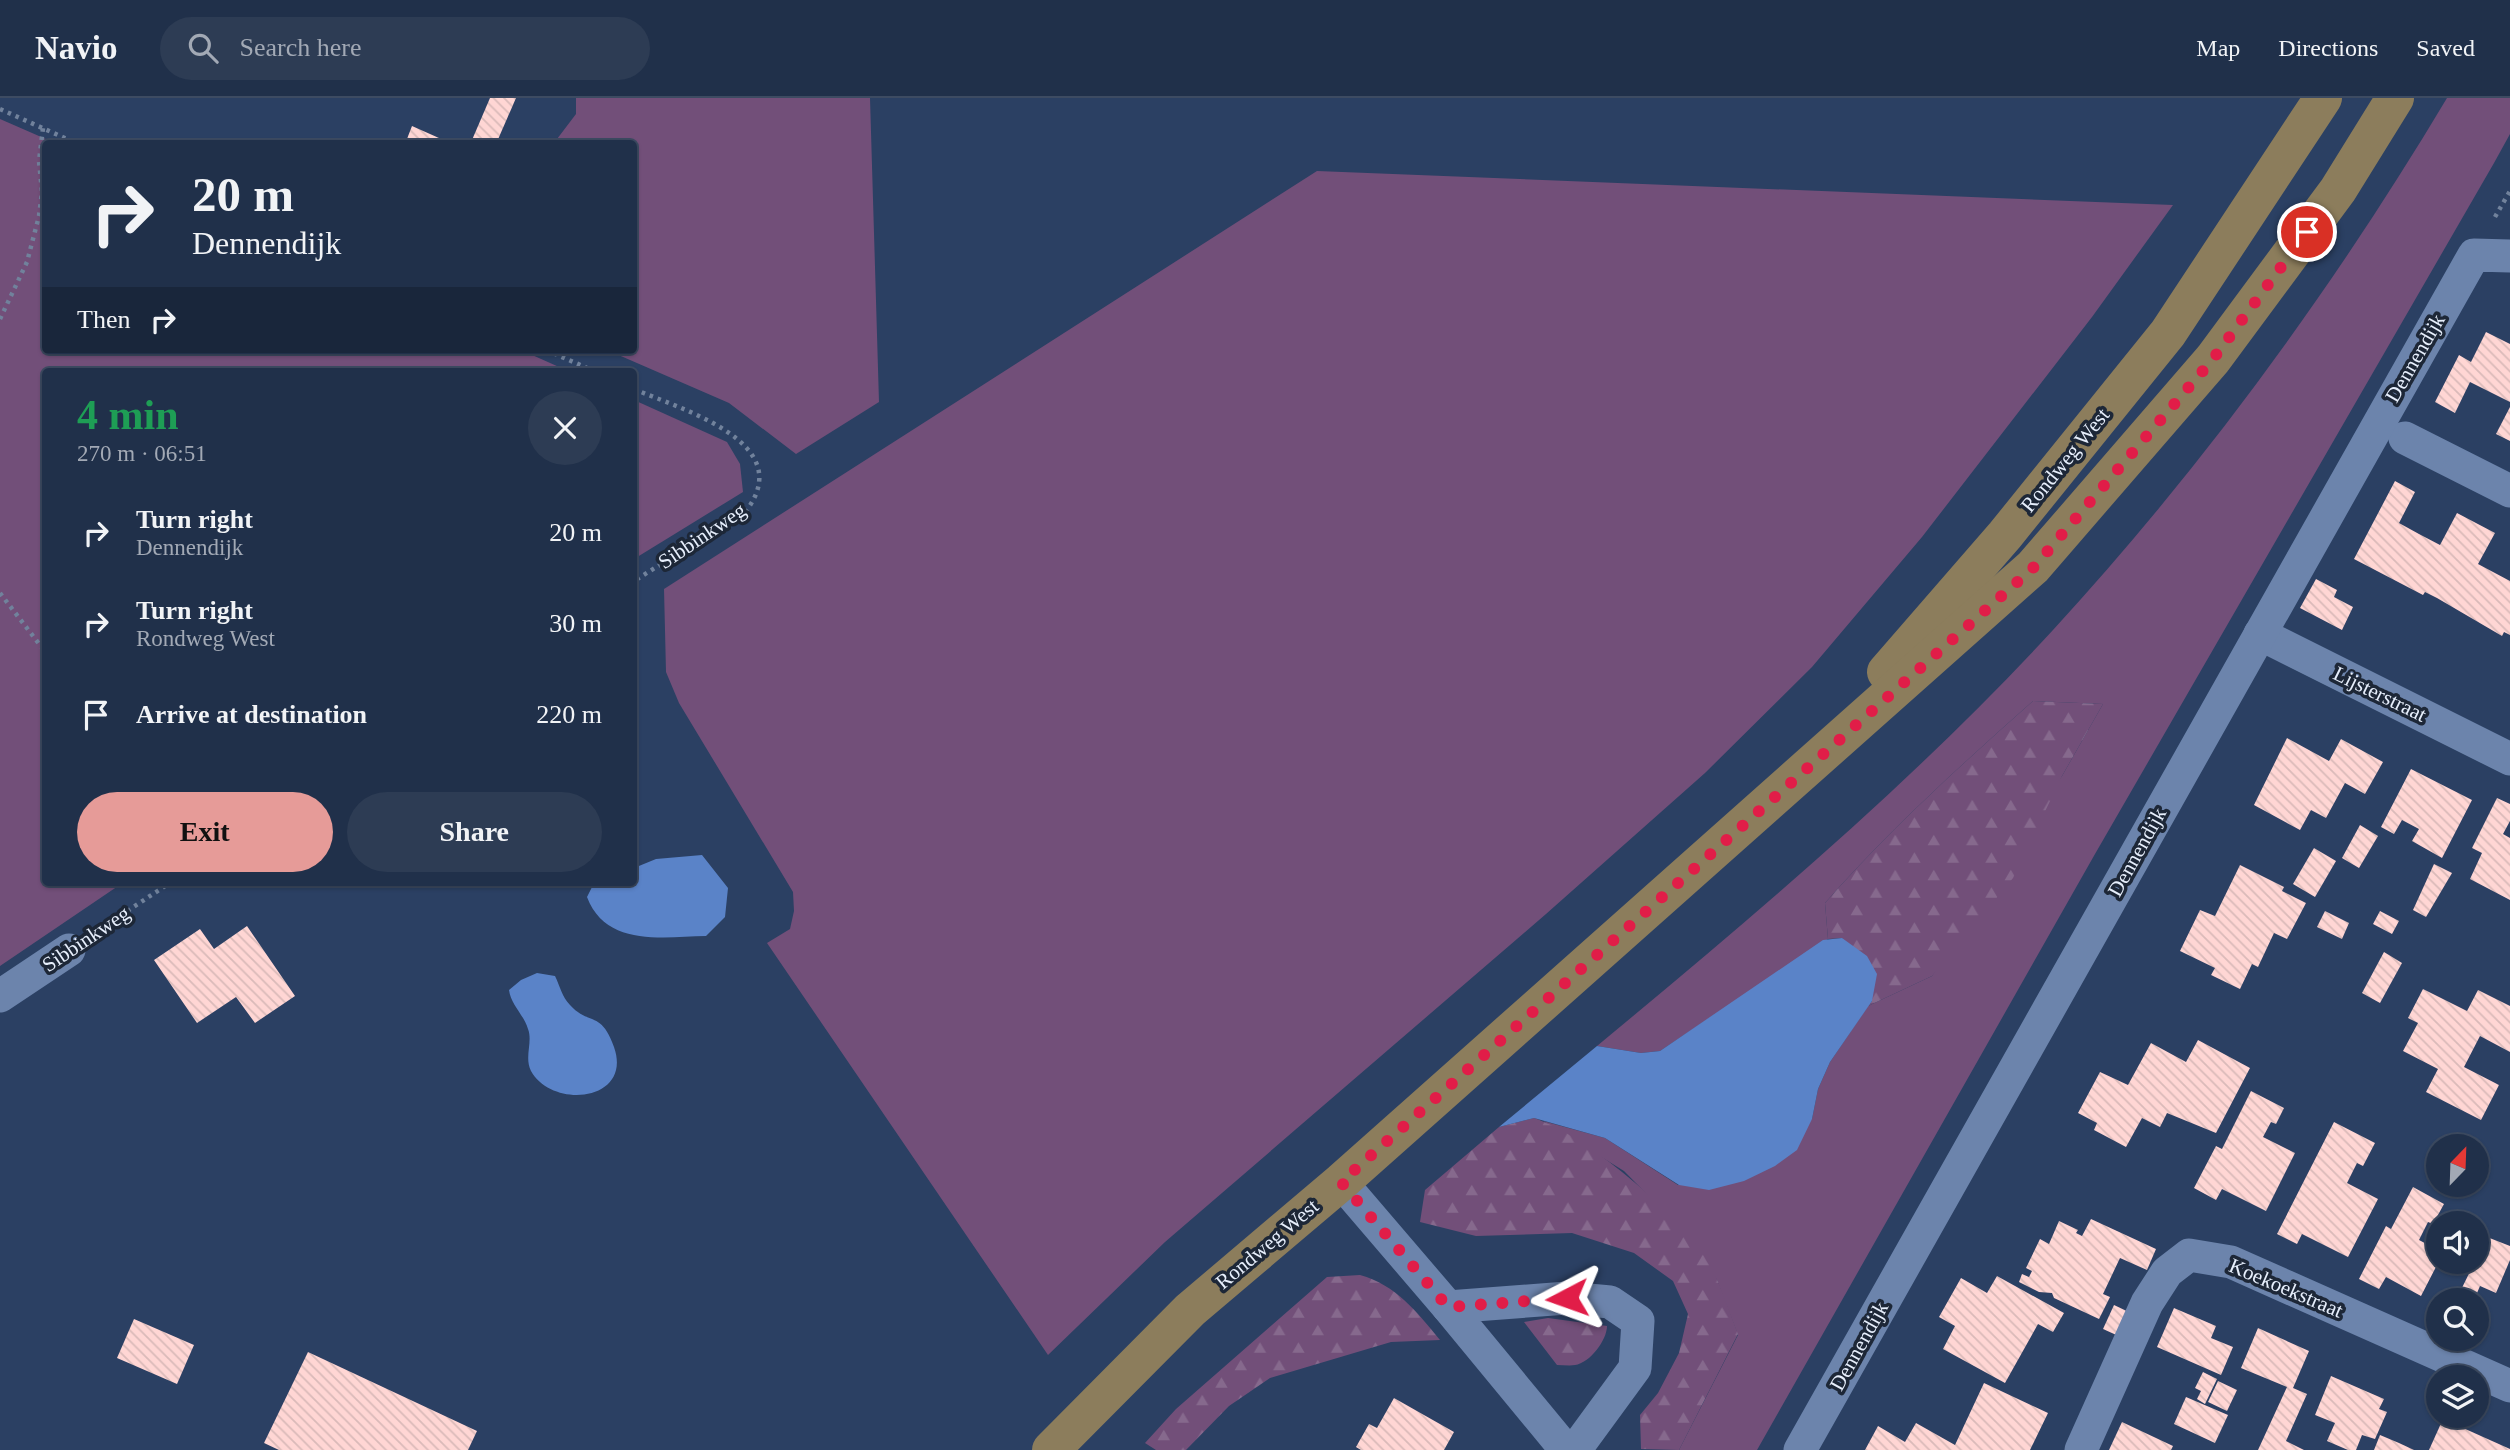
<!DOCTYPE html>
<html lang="en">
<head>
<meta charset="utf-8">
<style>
  body { margin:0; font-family:"Times New Roman",serif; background:#2d3c54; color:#f1f3f6; height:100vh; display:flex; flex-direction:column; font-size:26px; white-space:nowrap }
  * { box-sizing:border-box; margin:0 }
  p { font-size:23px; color:#a2a9b5 }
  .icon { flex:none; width:38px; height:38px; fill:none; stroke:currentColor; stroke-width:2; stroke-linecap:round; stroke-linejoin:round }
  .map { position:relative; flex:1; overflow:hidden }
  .side { position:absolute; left:42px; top:270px; width:595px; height:518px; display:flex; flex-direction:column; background:#20304a; border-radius:7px; box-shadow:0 2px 5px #0004,0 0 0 2px #3d4b62 }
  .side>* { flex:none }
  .guide { position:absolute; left:42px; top:42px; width:595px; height:214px; border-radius:7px; box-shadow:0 2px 5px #0004,0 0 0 2px #3d4b62; background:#20304a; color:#f1f3f6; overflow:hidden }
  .needle { width:46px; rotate:23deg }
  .controls { position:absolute; left:2426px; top:1036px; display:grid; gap:14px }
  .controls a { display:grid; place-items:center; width:63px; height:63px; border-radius:50%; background:#20304a; box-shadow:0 2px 5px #0004,0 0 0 2px #3d4b62; font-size:35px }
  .pin { position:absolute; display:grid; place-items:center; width:60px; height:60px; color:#fff; margin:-30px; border:4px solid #fff; border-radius:50%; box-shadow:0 2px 7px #0007 }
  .me { position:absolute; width:77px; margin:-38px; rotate:266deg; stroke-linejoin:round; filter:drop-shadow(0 0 5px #0008) }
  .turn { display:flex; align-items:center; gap:24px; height:147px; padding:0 35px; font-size:32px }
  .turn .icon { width:91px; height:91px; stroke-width:2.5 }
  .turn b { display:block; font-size:49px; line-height:60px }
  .then { display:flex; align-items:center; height:66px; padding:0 35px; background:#0003; gap:14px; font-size:26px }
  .round { display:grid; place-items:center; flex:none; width:74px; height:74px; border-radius:37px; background:#2d3c54 }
  .overview { display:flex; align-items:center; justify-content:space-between; height:119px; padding:0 35px }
  h1 { font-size:42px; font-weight:600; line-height:52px; color:#1e9e55 }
  .button { display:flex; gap:14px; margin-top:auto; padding:14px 35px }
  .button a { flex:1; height:80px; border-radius:42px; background:#e69b98; color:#111; font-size:28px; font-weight:600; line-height:80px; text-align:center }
  .button a+a { background:#2d3c54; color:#f1f3f6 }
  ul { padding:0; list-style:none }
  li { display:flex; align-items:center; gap:21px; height:91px; padding:0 35px }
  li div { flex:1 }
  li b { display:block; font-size:26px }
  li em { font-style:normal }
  header { display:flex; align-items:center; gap:42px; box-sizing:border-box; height:98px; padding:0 35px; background:#20304a; border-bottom:2px solid #3d4b62 }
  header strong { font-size:33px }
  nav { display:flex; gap:38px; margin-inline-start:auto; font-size:24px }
  .search { width:490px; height:63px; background:#2d3c54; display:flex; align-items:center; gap:18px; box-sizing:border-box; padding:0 24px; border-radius:38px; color:#a2a9b5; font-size:26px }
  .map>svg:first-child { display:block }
</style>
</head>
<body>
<header>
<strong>Navio</strong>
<div class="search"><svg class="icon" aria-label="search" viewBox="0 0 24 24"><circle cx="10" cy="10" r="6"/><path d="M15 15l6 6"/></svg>Search here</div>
<nav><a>Map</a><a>Directions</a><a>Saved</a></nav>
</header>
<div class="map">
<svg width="2510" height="1352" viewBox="0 0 2510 1352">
  <defs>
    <pattern id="forest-firs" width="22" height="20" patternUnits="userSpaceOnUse" patternTransform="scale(1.75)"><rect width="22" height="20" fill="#724f79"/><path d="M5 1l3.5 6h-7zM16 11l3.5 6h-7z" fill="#86698d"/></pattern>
    <pattern id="building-back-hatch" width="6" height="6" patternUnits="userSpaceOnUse" patternTransform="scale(1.75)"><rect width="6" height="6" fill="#ffd6d4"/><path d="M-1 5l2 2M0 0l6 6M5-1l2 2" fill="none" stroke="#dabab9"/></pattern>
  </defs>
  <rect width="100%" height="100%" fill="#2b4063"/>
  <g fill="#724f79">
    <polygon points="576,0 870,0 879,304 796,356 729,305 607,252 634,252 634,46 554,45 576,16"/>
    <path d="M2447 0H2510V36L2494 65 2095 756 1757 1352H1679L1738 1237 1717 1182 1695 1145 1624 1073 1543 1023 1605 1040 1678 1087 1812 1021 1818 991 1830 964 1868 908 1932 878 2062 678 2103 606 2033 603C1961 667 1889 732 1825 805L1828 841 1660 953 1641 955 1597 948C1755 817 1914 683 2053 532 2202 370 2334 189 2447 0Z"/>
    <polygon points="0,21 55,45 46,46 46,252 521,252 568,273 46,273 46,784 124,784 0,868"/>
    <polygon points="1317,73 2173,107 2092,219 1922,439 1812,569 1705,675 1546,816 1165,1144 1048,1257 767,845 790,831 794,813 793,794 679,605 666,574 664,491"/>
    <polygon points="634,302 727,344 740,366 743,394 634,461"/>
  </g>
  <g fill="url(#forest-firs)">
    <path d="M2033 603 2103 606 2062 678 2013 780 1932 878 1868 908 1872 903 1842 840 1828 841 1825 805C1889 732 1961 667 2033 603Z"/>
    <path d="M1534 1020C1586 1038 1660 1102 1695 1144 1716 1170 1726 1205 1738 1236L1679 1352 1641 1351 1640 1317 1658 1295 1679 1255 1688 1216 1673 1183 1634 1155 1572 1135 1476 1138 1420 1124 1425 1092 1499 1029Z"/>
    <path d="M1360 1177C1396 1187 1417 1214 1440 1242L1391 1244 1270 1280 1229 1308 1186 1352H1156L1145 1345 1176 1311 1327 1179Z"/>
    <path d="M1548 1220 1607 1228C1607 1242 1590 1265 1575 1267 1570 1268 1563 1267 1557 1267L1524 1224Z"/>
  </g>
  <g fill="#5a83c8">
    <path d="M702 757 728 790 725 819 706 838C662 839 606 849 587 799L593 787 601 784H634V770L656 761Z"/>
    <polygon points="1842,840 1867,858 1877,876 1872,903 1830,964 1818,991 1812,1021 1797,1052 1775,1068 1744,1083 1709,1092 1679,1087 1605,1040 1534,1020 1499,1029 1597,948 1641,955 1660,953 1823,842"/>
    <path d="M537 875 555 878C560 888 562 899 570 907 589 928 601 912 614 949 633 1003 553 1012 531 973 524 959 533 944 528 931 524 917 511 907 509 892L521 882Z"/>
  </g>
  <g fill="url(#building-back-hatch)">
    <polygon points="490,0 516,0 496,46 479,46 472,42"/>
    <polygon points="412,28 448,44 449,41 459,46 405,46"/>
    <polygon points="2486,234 2510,246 2510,304 2470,284 2455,315 2435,304 2459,257 2471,264"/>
    <polygon points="2510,309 2510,343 2496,336"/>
    <polygon points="2395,383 2415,394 2399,425 2419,436 2440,447 2457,415 2495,435 2478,466 2510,483 2510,537 2504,534 2502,538 2437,500 2425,494 2423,497 2354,461"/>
    <polygon points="2316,481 2337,492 2334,499 2353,509 2342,532 2300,510"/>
    <polygon points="2287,640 2329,663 2341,641 2383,664 2365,696 2345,685 2326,720 2311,712 2300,732 2254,707"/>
    <polygon points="2411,671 2472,702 2442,760 2412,743 2419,731 2402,722 2394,736 2381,729"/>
    <polygon points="2497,700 2510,706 2510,723 2503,736 2510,740 2510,802 2470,781 2482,755 2472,750"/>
    <polygon points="2360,727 2378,738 2359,770 2342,760"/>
    <polygon points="2314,750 2336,763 2315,799 2293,786"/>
    <polygon points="2434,766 2452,775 2426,819 2413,812"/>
    <polygon points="2240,767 2284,789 2282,793 2306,805 2287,841 2274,835 2258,869 2252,866 2240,891 2211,877 2215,870 2180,853 2200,812 2215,818"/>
    <polygon points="2325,813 2349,825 2342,841 2317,829"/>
    <polygon points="2380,813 2399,823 2392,836 2373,826"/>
    <polygon points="247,828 295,898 255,925 236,899 197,925 154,862 200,831 214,851"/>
    <polygon points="2384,854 2402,865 2380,905 2362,895"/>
    <polygon points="2423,891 2467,913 2478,892 2510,908 2510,954 2480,938 2464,969 2499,987 2481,1022 2426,994 2438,971 2403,953 2418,925 2408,920"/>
    <polygon points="2198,942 2250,970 2216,1035 2167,1015 2160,1029 2142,1020 2126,1049 2094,1032 2097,1025 2078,1015 2100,974 2128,987 2151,945 2186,964"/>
    <polygon points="2251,993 2284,1010 2276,1026 2271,1024 2263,1039 2295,1055 2266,1113 2222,1091 2216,1102 2194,1090 2216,1048 2222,1051"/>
    <polygon points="2334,1024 2375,1045 2363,1068 2357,1065 2347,1085 2378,1101 2348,1159 2302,1136 2297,1146 2277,1136"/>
    <polygon points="2413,1089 2444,1106 2433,1126 2428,1124 2419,1142 2438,1152 2438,1165 2421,1198 2386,1179 2379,1191 2359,1181 2386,1128 2391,1131"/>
    <polygon points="2091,1121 2156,1151 2147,1172 2120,1160 2103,1196 2110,1199 2099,1221 2054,1200 2052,1195 2039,1194 2019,1184 2022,1176 2029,1179 2032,1173 2026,1170 2040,1141 2049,1146 2059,1123 2078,1132 2076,1135 2082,1138"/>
    <polygon points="2487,1139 2510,1148 2510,1162 2496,1195 2480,1188 2474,1202 2456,1202"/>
    <polygon points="1997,1178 2064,1215 2053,1234 2038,1226 2005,1285 1943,1251 1955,1228 1939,1219 1961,1180 1987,1195"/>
    <polygon points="2114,1207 2133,1216 2123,1240 2103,1231"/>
    <polygon points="2174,1210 2216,1228 2211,1240 2233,1249 2221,1277 2157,1249"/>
    <polygon points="134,1221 194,1247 177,1286 117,1260"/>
    <polygon points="2258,1230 2309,1253 2293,1290 2307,1296 2286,1343 2304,1352 2258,1352 2287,1289 2241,1270"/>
    <polygon points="308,1254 477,1333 468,1352 279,1352 264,1345"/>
    <polygon points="2203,1274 2217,1281 2205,1306 2197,1301 2201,1293 2195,1290"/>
    <polygon points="2331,1278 2384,1301 2379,1311 2387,1314 2375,1341 2362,1337 2356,1352 2348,1352 2327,1343 2335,1325 2315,1317"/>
    <polygon points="2218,1283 2237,1292 2227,1313 2208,1304"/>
    <polygon points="1984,1285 2048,1315 2030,1352 1865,1352 1878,1328 1905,1344 1916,1325 1955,1347"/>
    <polygon points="2186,1299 2228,1317 2215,1345 2174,1326"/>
    <polygon points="1394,1300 1454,1334 1444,1352 1361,1352 1356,1349 1369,1326 1377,1330"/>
    <polygon points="2443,1321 2510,1351 2510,1352 2429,1352"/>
    <polygon points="2122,1324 2173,1348 2171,1352 2109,1352"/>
    <polygon points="2380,1337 2399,1345 2414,1352 2374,1352"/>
  </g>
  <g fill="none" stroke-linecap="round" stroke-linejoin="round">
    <g stroke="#71829c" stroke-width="4.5" stroke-dasharray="3.5 5" stroke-linecap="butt">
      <polyline points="0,11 78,46"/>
      <polyline points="2495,119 2510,93"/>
      <polyline points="0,221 27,164 39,118 42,94 39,63 43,30"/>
      <polyline points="546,252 594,273"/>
      <path d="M634 291C680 311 799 344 746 413L634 483"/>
      <polyline points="0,495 46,555"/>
      <polyline points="99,832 171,784"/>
    </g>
    <g stroke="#6c84ac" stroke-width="33">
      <polyline points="2405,340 2510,393"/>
      <polyline points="2260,536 2510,661"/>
      <polyline points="0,898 69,852"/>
      <polyline points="1341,1084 1448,1209"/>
      <polyline points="1566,1352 1448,1209 1567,1200 1610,1204 1638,1223 1635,1270 1575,1352"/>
      <polyline points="1800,1352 2474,157 2510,158"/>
      <polyline points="2081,1352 2147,1205 2167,1174 2189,1157 2231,1164 2510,1288"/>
    </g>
    <g stroke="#8c7d5c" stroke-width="38">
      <polyline points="1886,574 2005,437 2168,235 2323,0"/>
      <polyline points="1051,1352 1190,1212 1341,1084 2033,469 2213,261 2338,92 2395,0"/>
    </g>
  </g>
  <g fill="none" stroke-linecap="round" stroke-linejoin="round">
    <polyline stroke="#e11d48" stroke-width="12" stroke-dasharray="0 21.6" points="1567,1200 1448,1209 1341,1084 2033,470 2213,261 2307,134"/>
  </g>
  <g text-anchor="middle" stroke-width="7" stroke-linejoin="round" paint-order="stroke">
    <g font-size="21" fill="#e7effc" stroke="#1d2737">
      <text transform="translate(2415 260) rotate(-60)" y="7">Dennendijk</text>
      <text transform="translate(2065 362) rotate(-51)" y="7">Rondweg West</text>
      <text transform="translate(702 438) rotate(-34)" y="7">Sibbinkweg</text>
      <text transform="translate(2380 596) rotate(26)" y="7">Lijsterstraat</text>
      <text transform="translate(2137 754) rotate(-61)" y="7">Dennendijk</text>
      <text transform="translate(86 841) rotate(-34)" y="7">Sibbinkweg</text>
      <text transform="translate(1267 1146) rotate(-40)" y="7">Rondweg West</text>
      <text transform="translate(2286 1190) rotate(23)" y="7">Koekoekstraat</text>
      <text transform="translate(1859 1248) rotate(-61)" y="7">Dennendijk</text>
    </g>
  </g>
</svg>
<div class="controls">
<a><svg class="needle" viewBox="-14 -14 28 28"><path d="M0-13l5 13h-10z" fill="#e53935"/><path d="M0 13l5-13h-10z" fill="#a2a9b5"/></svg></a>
<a><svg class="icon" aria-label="sound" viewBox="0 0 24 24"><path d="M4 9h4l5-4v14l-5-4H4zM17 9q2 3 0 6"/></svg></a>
<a><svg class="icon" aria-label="search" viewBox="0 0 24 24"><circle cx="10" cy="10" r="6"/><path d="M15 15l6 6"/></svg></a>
<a><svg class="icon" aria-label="layers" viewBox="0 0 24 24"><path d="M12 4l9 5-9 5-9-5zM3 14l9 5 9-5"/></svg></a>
</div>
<div class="pin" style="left:2307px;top:134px;background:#d93025"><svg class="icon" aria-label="arrive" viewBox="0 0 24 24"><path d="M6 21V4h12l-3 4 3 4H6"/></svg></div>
<svg class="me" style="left:1567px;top:1200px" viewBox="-20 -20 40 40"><path d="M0-17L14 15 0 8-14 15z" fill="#e11d48" stroke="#fff" stroke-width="4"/></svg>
<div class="guide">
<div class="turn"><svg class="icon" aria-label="right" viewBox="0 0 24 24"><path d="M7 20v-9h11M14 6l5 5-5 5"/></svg><div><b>20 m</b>Dennendijk</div></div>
<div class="then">Then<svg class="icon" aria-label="right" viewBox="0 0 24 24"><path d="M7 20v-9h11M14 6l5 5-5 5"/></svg></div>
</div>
<section class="side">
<div class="overview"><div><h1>4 min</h1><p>270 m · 06:51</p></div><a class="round"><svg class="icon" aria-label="close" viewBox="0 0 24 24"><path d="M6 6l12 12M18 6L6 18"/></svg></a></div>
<ul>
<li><svg class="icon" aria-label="right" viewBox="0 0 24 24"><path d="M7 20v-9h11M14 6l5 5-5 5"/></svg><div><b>Turn right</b><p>Dennendijk</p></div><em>20 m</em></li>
<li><svg class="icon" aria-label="right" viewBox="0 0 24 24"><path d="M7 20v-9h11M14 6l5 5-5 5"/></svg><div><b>Turn right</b><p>Rondweg West</p></div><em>30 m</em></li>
<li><svg class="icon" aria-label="arrive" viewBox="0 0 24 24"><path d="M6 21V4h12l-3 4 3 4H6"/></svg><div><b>Arrive at destination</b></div><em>220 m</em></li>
</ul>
<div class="button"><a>Exit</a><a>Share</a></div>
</section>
</div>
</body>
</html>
